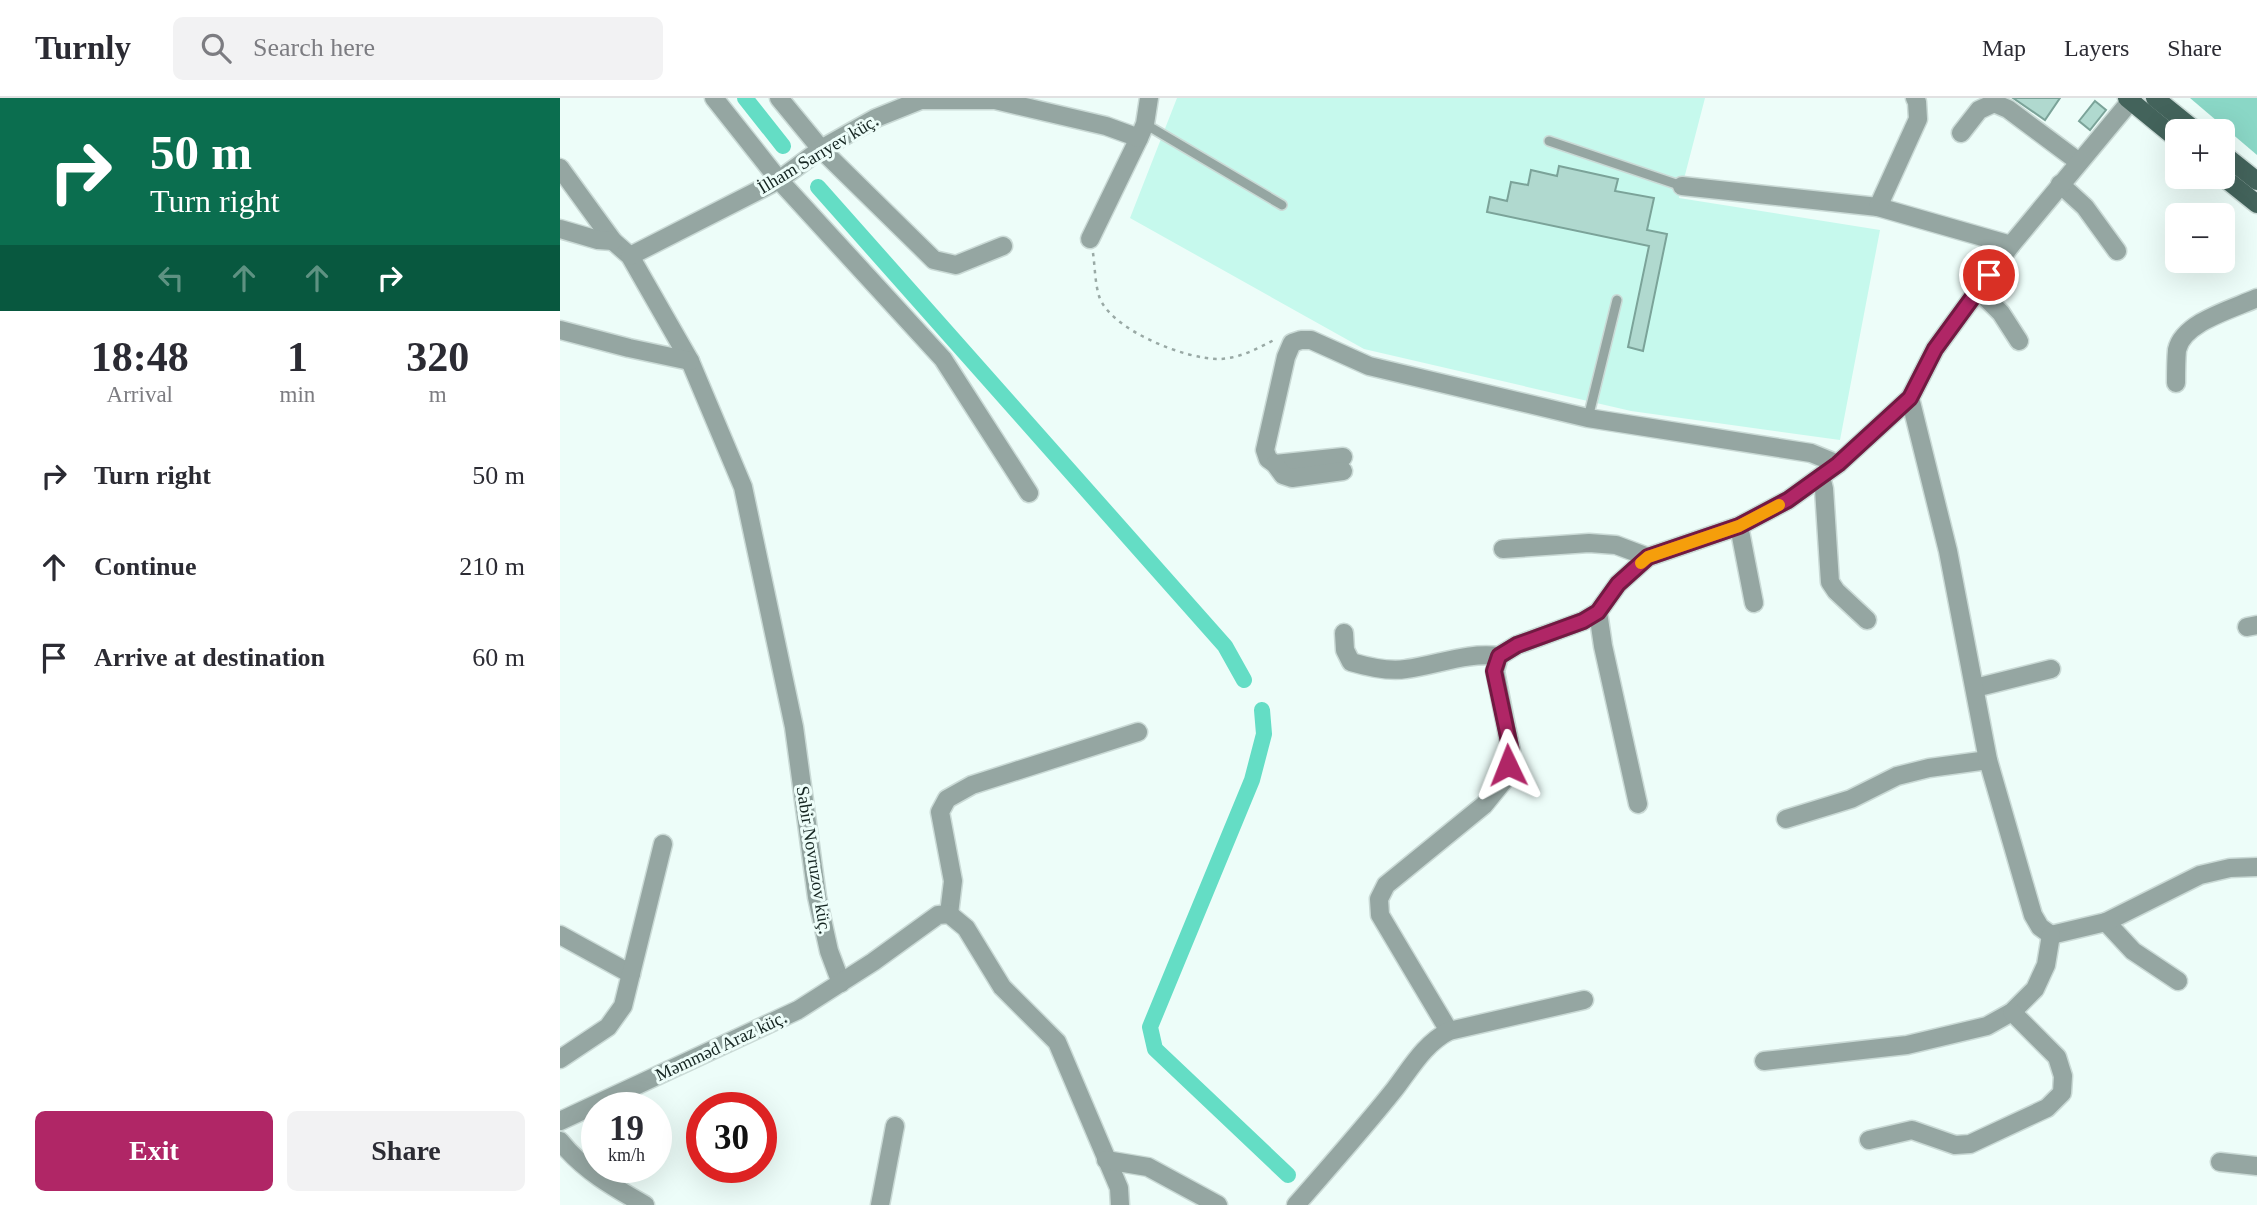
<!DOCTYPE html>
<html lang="en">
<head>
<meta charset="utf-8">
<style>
  body { margin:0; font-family:"Times New Roman",serif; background:#f2f2f3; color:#2b2b33; height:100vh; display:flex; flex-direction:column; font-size:26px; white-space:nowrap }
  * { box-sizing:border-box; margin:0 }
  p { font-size:23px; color:#7c7c81 }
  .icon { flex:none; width:38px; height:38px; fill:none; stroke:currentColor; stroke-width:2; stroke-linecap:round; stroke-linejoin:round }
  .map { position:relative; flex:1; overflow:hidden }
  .details { display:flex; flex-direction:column; background:#fff; width:560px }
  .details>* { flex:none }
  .hud { background:#0b6e4f; color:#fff; overflow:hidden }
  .controls { position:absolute; left:1605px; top:21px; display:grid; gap:14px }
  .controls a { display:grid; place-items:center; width:70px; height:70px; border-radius:10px; background:#fff; box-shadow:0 7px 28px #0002; font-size:35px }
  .speed { position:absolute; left:21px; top:994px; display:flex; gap:14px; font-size:35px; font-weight:700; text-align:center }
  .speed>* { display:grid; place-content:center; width:91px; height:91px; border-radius:50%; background:#fff; box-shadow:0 7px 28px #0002; line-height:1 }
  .speed small { font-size:18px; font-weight:400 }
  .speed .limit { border:10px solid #d22; background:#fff; color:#111 }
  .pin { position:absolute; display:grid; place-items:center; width:60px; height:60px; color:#fff; margin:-30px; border:4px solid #fff; border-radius:50%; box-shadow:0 2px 7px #0007 }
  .me { position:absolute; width:77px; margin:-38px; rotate:358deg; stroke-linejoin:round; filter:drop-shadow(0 0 5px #0008) }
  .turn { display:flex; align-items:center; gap:24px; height:147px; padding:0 35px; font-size:32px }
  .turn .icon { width:91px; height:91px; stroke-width:2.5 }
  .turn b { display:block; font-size:49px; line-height:60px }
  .lanes { display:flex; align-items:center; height:66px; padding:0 35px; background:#0003; justify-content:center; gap:35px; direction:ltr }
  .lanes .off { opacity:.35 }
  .eta { display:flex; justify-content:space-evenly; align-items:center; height:119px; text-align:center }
  .eta b { font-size:42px; font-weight:700; line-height:49px }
  .cta { display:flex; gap:14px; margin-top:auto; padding:14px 35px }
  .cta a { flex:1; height:80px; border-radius:10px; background:#b02666; color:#fff; font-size:28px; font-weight:700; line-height:80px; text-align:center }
  .cta a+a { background:#f2f2f3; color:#2b2b33 }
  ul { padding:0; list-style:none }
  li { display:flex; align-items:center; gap:21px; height:91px; padding:0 35px }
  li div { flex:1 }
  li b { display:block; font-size:26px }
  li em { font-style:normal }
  header { display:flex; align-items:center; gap:42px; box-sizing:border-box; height:98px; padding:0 35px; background:#fff; border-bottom:2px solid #e1e1e2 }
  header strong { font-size:33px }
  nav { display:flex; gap:38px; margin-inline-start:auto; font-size:24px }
  .search { width:490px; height:63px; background:#f2f2f3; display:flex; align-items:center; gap:18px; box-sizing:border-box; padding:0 24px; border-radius:10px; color:#7c7c81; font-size:26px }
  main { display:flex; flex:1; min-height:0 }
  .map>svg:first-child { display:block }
</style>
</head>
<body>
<header>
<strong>Turnly</strong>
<div class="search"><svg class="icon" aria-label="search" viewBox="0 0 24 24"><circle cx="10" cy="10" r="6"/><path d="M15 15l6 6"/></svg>Search here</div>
<nav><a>Map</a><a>Layers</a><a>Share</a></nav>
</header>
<main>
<section class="details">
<div class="hud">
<div class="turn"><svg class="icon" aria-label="right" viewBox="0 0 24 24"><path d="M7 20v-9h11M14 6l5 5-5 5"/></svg><div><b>50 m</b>Turn right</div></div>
<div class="lanes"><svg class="icon off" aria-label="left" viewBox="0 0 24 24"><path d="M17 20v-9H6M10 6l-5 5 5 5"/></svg><svg class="icon off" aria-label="ahead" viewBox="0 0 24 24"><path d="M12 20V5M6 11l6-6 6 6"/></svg><svg class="icon off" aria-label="ahead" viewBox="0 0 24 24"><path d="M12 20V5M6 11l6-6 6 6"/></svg><svg class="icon" aria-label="right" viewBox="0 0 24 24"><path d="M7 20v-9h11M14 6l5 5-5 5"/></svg></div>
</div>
<div class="eta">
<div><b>18:48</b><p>Arrival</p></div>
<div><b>1</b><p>min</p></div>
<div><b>320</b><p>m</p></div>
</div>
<ul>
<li><svg class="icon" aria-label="right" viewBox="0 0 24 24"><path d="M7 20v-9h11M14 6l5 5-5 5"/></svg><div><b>Turn right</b></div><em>50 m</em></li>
<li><svg class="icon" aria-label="ahead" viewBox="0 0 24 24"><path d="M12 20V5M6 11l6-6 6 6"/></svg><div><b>Continue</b></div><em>210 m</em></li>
<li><svg class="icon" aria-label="arrive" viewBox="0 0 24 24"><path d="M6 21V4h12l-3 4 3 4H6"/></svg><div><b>Arrive at destination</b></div><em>60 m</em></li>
</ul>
<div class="cta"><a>Exit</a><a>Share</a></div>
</section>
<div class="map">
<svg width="1697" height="1107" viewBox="0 0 1697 1107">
  <rect width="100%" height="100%" fill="#edfdf9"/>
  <polygon fill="#c6f9ed" points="617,0 1145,0 1119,100 1320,132 1280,342 1071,313 804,251 570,120"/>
  <polygon fill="#8ad7c6" points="1630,0 1697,0 1697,57"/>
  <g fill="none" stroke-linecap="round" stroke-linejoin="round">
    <g stroke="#64ddc5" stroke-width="16">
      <polyline points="185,0 223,48"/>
      <polyline points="258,89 665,548 684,582"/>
      <polyline points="702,612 704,636 692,682 590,929 595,951 728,1077"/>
    </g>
  </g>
  <g fill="#b0d9cf" stroke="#7ba399" stroke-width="2">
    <polygon points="1453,0 1500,0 1485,22"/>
    <polygon points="1535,3 1546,12 1530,32 1519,23"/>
    <polygon points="999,68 1058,81 1055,93 1094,100 1087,132 1107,136 1083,253 1068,249 1089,148 927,114 930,99 947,103 951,84 968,87 971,72 997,78"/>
  </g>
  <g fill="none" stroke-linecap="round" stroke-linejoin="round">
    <defs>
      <g id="service">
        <polyline points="585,26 722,107"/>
        <polyline points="989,43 1122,88"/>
        <polyline points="1028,320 1057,202"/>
      </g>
      <g id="minor">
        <polyline points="154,0 219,82 383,261 469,395"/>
        <polyline points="219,0 261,51 374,162 396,167 443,148"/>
        <polyline points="1401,35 1419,12 1434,5 1448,11 1519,64"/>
        <polyline points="0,70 53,143 70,158 130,263 183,389 234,629 257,799 269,853 281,885"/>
        <polyline points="1500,86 1525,109 1557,153"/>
        <polyline points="1122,88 1318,109 1451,147"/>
        <polyline points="1318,109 1358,21 1357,4 1355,0"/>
        <polyline points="0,131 38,142 53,143"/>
        <polyline points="530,141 579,40"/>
        <polyline points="70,158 219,82 261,51 316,20 361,2 435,2 546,28 579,40 585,26 589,0"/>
        <polyline points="1418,192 1441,215 1459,243"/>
        <polyline points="0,232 69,250 130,263"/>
        <path d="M1616 285C1616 275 1616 263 1617 252 1623 224 1673 211 1697 200"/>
        <polyline points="783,359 715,366 708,361 705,352 726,259 732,245 741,242 751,242 809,268 1028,320 1251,355 1278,366"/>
        <polyline points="715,366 723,377 732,380 783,373"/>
        <polyline points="1261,379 1264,391 1270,484 1276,493 1307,522"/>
        <polyline points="1179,428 1194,505"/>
        <polyline points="943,451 1029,445 1056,447 1088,459"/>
        <polyline points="1038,514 1043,548 1078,706"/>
        <polyline points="1687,529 1697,527"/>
        <path d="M784 535 785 552 791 564C808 569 828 574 846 571 878 567 906 554 939 558"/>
        <polyline points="1415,590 1491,571"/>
        <polyline points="1226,721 1291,701 1337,678 1369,670 1428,662"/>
        <polyline points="389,816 393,783 380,714 387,701 412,687 578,634"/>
        <polyline points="1546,824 1573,853 1618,883"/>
        <polyline points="0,837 71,876"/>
        <polyline points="1491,837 1480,829 1473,817 1428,662 1388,453 1350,300 1375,251 1451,147 1573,0"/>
        <polyline points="1491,837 1546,824 1640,777 1670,770 1697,769"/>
        <polyline points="889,933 820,817 819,801 826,787 924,707 945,681 951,653 935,573 939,558 957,547 1023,523 1038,514 1058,486 1088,459 1179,428 1228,402 1278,366 1350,300"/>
        <polyline points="0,961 48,929 63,908 103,746"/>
        <polyline points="1204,963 1347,947 1427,928 1452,914 1475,891 1486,867 1491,837"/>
        <polyline points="0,1023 238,912 313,864 378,817 389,816 406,830 442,889 497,944 559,1090 560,1107"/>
        <polyline points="1309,1042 1352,1032 1395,1047 1410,1046 1487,1010 1502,995 1503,978 1497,959 1452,914"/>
        <path d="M0 1043C23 1072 53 1089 85 1107"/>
        <polyline points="546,1062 588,1069 658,1107"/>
        <polyline points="1660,1064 1697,1068"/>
        <polyline points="320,1107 335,1028"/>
        <path d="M736 1107C769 1069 803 1031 834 992 851 970 864 946 889 933L1024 902"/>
      </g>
      <g id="primary">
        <polyline points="1567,0 1617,41"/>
        <polyline points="1595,0 1636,33"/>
        <polyline points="1662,55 1697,83"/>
        <polyline points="1662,78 1697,106"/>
      </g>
    </defs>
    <use href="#service" stroke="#cadad6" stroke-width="12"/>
    <use href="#minor" stroke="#cadad6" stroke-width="21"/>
    <use href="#primary" stroke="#cadad6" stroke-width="21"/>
    <path stroke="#99a9a5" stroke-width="2.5" stroke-dasharray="3.5 5" stroke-linecap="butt" d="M533 155C535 169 535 185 539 198 550 232 627 262 660 261 681 260 698 250 716 241"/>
    <use href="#service" stroke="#95a6a2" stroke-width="9"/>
    <use href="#minor" stroke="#95a6a2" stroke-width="18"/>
    <use href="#primary" stroke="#43635b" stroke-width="18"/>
  </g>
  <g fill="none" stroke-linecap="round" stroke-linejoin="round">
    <defs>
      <polyline id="route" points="948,667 951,653 934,573 939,558 957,547 1023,523 1038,514 1058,486 1088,459 1179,428 1228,402 1278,366 1350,300 1375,251 1429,177"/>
    </defs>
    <use href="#route" stroke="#721942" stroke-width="18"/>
    <use href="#route" stroke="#b02666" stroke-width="12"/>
    <polyline stroke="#f59e0b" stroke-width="12" points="1081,465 1088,459 1179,428 1219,407"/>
  </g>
  <g text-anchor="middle" stroke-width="6" stroke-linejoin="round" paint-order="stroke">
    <g font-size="18" fill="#152521" stroke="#edfdf9">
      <text transform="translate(258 56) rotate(-31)" y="6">İlham Sarıyev küç.</text>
      <text transform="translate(254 762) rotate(81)" y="6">Sabir Novruzov küç.</text>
      <text transform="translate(161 948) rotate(-25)" y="6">Məmməd Araz küç.</text>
    </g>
  </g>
</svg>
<div class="controls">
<a>+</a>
<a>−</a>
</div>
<div class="speed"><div>19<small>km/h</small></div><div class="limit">30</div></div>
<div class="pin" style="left:1429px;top:177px;background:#d93025"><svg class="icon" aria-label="arrive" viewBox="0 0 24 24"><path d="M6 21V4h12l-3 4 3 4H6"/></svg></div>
<svg class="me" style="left:948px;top:667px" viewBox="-20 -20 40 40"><path d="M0-17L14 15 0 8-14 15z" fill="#b02666" stroke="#fff" stroke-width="4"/></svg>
</div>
</main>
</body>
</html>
